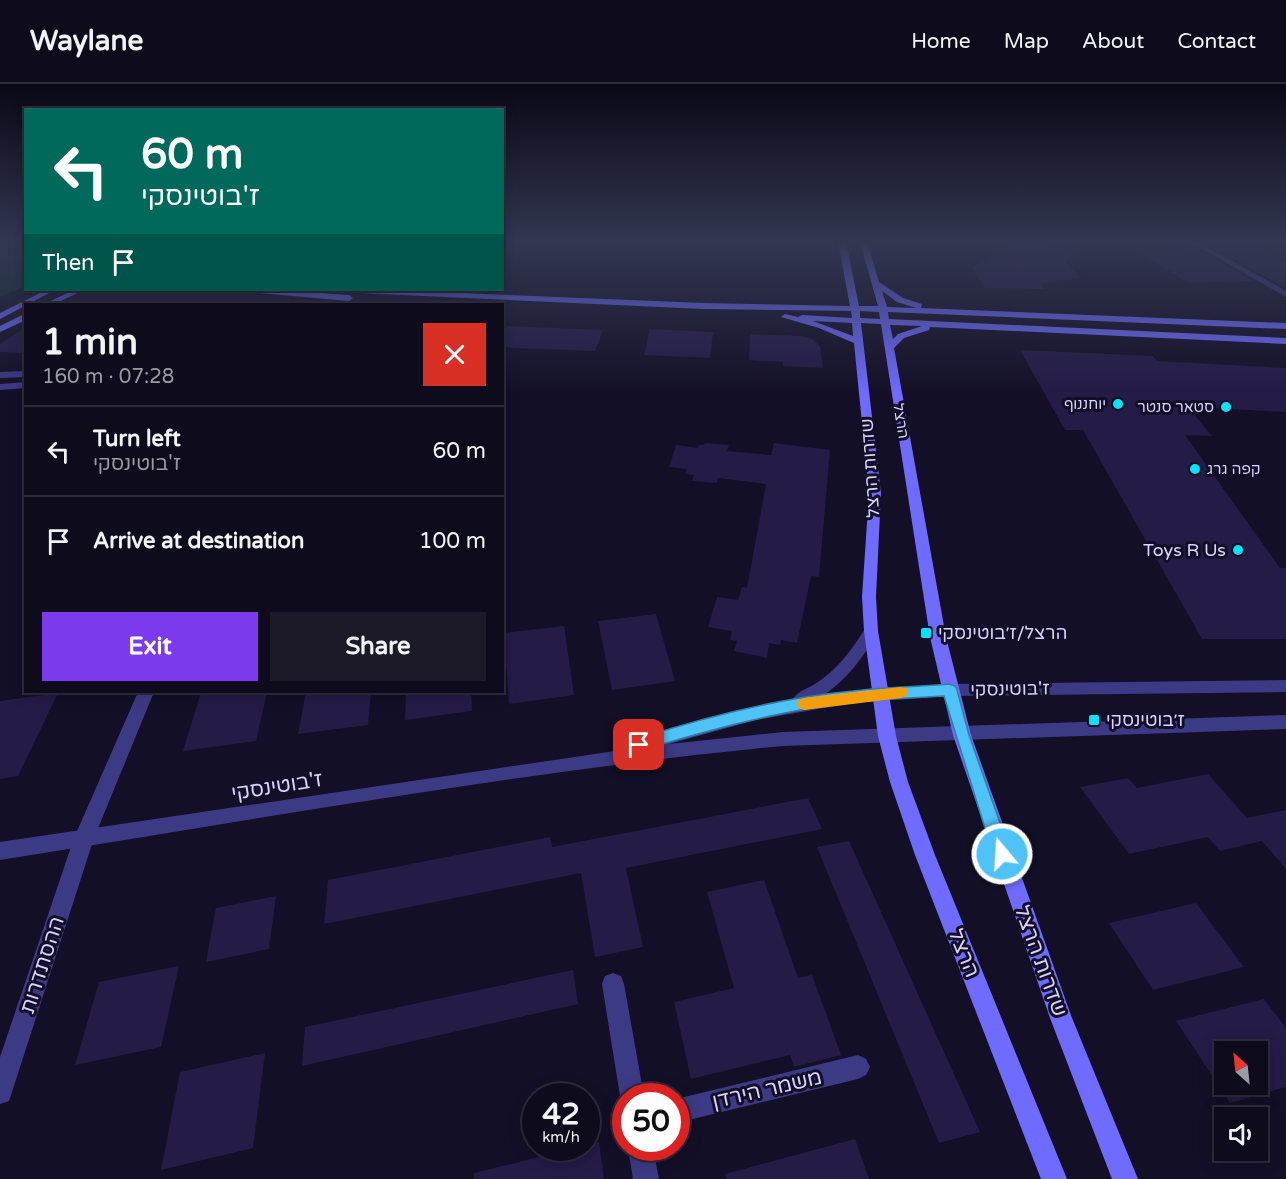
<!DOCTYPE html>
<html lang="en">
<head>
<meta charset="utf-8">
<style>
  body { margin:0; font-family:"Varela Round","Noto Sans Hebrew",sans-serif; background:#1c1929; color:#f1f3f6; height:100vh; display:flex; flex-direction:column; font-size:22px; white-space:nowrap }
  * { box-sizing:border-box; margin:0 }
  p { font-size:20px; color:#9b9ba3 }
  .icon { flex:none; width:33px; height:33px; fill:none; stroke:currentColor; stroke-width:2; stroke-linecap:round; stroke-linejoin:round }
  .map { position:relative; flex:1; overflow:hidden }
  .details { position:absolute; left:24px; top:219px; width:480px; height:390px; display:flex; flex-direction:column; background:#0e0b1c; border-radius:0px; box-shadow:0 3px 15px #0003,0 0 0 2px #2e2b3b }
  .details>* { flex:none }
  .guide { position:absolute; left:24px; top:24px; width:480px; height:183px; border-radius:0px; box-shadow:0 3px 15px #0003,0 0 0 2px #2e2b3b; background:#00695c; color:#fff; overflow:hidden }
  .needle { width:39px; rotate:333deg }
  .controls { position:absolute; left:1214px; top:957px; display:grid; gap:12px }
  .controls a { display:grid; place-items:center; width:54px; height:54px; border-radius:0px; background:#0e0b1c; box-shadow:0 3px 15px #0003,0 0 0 2px #2e2b3b; font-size:30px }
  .speed { position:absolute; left:522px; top:999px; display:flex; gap:12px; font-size:30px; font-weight:700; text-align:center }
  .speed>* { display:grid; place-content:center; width:78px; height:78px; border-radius:50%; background:#0e0b1c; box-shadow:0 3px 15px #0003,0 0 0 2px #2e2b3b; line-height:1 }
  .speed small { font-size:15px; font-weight:400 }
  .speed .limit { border:9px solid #d22; background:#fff; color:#111 }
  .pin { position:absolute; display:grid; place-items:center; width:51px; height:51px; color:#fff; margin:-26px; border-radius:12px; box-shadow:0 3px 9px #0006 }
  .me { position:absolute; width:66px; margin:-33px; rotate:342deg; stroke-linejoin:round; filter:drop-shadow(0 0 4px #0008) }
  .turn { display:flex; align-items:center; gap:21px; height:126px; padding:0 18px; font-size:27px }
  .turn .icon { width:78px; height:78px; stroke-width:2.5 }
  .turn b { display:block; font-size:42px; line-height:51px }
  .then { display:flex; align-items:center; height:57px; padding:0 18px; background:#0003; gap:12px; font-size:22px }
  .round { display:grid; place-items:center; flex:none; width:63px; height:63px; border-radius:0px; background:#1c1929 }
  .summary { display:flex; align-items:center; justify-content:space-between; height:102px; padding:0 18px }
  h1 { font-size:36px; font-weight:800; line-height:45px }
  .button { display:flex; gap:12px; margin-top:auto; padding:12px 18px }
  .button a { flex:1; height:69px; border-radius:0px; background:#7c3aed; color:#fff; font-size:24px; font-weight:800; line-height:69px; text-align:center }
  .button a+a { background:#1c1929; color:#f1f3f6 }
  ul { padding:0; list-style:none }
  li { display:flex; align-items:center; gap:18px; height:90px; padding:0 18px; border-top:2px solid #2e2b3b }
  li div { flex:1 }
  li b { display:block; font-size:22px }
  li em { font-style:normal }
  header { display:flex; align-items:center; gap:36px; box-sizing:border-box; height:84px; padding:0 30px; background:#0e0b1c; border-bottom:2px solid #2e2b3b }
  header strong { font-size:28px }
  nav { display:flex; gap:33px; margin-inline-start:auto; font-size:21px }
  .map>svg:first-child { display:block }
</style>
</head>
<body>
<header>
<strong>Waylane</strong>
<nav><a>Home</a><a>Map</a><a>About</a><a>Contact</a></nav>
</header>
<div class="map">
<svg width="1286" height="1095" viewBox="0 0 1286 1095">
  <rect width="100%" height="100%" fill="#130f26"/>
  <polygon fill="#12302f" points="0,158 26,158 25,202 0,213"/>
  <g fill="#241b47" fill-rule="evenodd">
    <polygon points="1015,158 1031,158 1078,169 1065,178 1082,194 1040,199 1045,205 985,204 972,184"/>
    <polygon points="1258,163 1286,178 1286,204 1215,165"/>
    <polygon points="1198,165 1253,197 1189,199 1139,168"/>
    <polygon points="502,242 557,244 603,246 595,267 516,264 502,263"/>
    <polygon points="26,243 26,269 0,268 0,260"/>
    <polygon points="650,245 713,248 710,274 644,271"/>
    <polygon points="750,250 801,252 812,255 820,262 823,284 783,282 783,278 749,276"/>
    <polygon points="1020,266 1153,272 1157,277 1286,284 1286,328 1188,323 1212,352 1185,351 1280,484 1286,484 1286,555 1202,555 1083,346 1065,346"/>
    <polygon points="705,359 729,361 727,367 771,371 774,359 830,366 819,493 811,492 797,559 781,556 780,561 769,559 767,574 734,567 737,557 730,556 732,547 708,543 717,513 738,516 742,503 747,504 766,400 718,394 717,399 692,397 694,391 685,390 687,385 669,383 676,361 698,364 699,361 704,361"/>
    <polygon points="656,530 675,597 612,606 598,537"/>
    <polygon points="564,542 574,611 509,620 504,549"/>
    <polygon points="201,608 267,608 256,657 183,667"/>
    <polygon points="306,608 371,608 368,641 298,650"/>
    <polygon points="406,608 471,608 472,627 405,636"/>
    <polygon points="58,609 18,692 0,695 0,617"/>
    <polygon points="1208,690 1247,734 1286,726 1286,785 1262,757 1220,767 1208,753 1129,770 1080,703 1128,694 1137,704"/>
    <polygon points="808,714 822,745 626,784 643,863 595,873 581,789 324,840 328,796 550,753 552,763"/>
    <polygon points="849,757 980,1048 939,1059 817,763"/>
    <polygon points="764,796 798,894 812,891 841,971 794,983 790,971 691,995 674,918 734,904 707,808"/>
    <polygon points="276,812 269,865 206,878 216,824"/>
    <polygon points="1196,819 1244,883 1153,906 1109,839"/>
    <polygon points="179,882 161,963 75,981 99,898"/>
    <polygon points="573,886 578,920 302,982 305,943"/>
    <path d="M1264 915 1286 944V1003L1230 1019 1176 937ZM1224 968H1257V1000H1224Z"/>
    <polygon points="265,969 253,1064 161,1086 180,988"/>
    <polygon points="855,1055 869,1095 726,1095 725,1090"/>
    <polygon points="599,1058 604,1095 474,1095 474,1089 576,1064 586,1064 586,1061"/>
  </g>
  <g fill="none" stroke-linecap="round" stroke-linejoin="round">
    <g fill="#3d3a85" fill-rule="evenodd">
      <polygon points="1190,158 1198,158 1286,207 1286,213"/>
      <polygon points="26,287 26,293 0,294 0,288"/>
      <polygon points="26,298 26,304 0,306 0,300"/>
      <polygon points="138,608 154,608 94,754 12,1008 9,1017 0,1020 0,973 74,754"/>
      <polygon points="613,889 621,892 624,900 644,1012 626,1012 626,1021 620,1012 602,900 605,892"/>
      <polygon points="858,971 866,975 870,983 866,991 858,995 676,1039 676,1015"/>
      <polygon points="628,1064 653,1064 659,1095 633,1095"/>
    </g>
    <path fill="#3d3a85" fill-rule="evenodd" d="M871 542 878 547C864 573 847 596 822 612L852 607 949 600 1286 596V608L949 612 852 619 756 636 669 660 783 648 1286 631V645L783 662C521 687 260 735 0 776V758L615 667 617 661 623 659 756 622 792 617C795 608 807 605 815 600 837 586 852 566 866 543Z"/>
    <g fill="#6f6bff" fill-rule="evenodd">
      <path d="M838 158H846L859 222H878L860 158H867L879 198 903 214 922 220 921 224 1286 239V245L888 228 889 235 1286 254V260L930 243 929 246 904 254 894 264 946 553 971 651 1072 934 1138 1095H1112L1050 934 953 651 930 553 881 240 861 239 881 409 876 513 878 547 896 652 908 698 935 771 1067 1095H1041L915 771 890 698 878 652 864 547 862 513 869 409 854 259 819 244 781 233 785 230 798 233 802 231 852 234 851 227 704 225 338 208 334 206H384L704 219 850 222ZM882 207 897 218 916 224 887 223ZM860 227 879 228 880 235 860 234ZM813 237 852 239 853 252ZM890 241 922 242 898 250 893 255Z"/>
      <polygon points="46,206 55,206 0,235 0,229"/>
      <polygon points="74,206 84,206 54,220 44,220"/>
      <polygon points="243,206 272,206 349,211 353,214 349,217 247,208"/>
      <polygon points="26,229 26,236 0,248 0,242"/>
    </g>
  </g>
  <linearGradient id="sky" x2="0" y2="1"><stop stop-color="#0a0815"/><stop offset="0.51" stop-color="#333752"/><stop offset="1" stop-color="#333752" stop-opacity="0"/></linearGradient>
  <rect width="1286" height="311" fill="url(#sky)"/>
  <path fill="#4fc3f7" stroke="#337fa1" stroke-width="1.5" d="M949 600 955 602 957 606 969 651 1011 770 1008 776 1002 778 995 776 993 770 944 612C913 614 882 615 851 618 779 627 709 646 639 667L634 665 632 661 634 656C704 633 779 614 853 607 885 603 917 603 949 600Z"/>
  <polygon fill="#f59e0b" points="901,603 906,604 908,608 906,612 901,614 804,626 799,624 797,620 799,616 804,614"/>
  <g fill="#00e5ff" stroke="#130f26" stroke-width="2">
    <circle cx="1118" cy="320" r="6"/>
    <circle cx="1226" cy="323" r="6"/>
    <circle cx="1195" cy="385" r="6"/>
    <circle cx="1238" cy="466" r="6"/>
    <rect x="920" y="543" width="12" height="12" rx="3"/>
    <rect x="1088" y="630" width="12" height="12" rx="3"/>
  </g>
  <g text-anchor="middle" stroke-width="6" stroke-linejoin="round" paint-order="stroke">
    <g font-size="15" fill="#d9d4ff" stroke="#130f26" text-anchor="end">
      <text x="1106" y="325">יוחננוף</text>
      <text x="1214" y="328">סטאר סנטר</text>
      <text x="1207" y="390" text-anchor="start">קפה גרג</text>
    </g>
    <g font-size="15" fill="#d9d4ff" stroke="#130f26">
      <text transform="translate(901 337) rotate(81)" y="5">הרצל</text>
    </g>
    <g font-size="18" fill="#d9d4ff" stroke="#130f26">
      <text transform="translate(870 384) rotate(-94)" y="6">שדרות הרצל</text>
      <text transform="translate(1010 605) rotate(-1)" y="6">ז'בוטינסקי</text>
    </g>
    <g font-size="18" fill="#d9d4ff" stroke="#130f26" text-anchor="start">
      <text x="1226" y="472" text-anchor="end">Toys R Us</text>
      <text x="938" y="555">הרצל/ז׳בוטינסקי</text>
      <text x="1106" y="642">ז׳בוטינסקי</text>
    </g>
    <g font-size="21" fill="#d9d4ff" stroke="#130f26">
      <text transform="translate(277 702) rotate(-9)" y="7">ז'בוטינסקי</text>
      <text transform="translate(964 869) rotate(68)" y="7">הרצל</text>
      <text transform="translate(1041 877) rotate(70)" y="7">שדרות הרצל</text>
      <text transform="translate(42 881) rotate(-72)" y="7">ההסתדרות</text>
      <text transform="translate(767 1005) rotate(-13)" y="7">משמר הירדן</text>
    </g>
  </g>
</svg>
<div class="controls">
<a><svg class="needle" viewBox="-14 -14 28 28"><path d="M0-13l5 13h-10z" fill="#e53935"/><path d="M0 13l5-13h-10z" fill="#9b9ba3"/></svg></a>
<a><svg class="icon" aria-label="sound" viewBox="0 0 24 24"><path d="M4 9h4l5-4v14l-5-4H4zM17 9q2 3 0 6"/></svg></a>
</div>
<div class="speed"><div>42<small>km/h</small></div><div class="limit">50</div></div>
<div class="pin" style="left:639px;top:661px;background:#d93025"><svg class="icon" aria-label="arrive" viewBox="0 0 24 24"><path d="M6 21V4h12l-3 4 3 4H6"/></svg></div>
<svg class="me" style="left:1002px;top:770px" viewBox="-20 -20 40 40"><circle r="17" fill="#4fc3f7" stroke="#fff" stroke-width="3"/><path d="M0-11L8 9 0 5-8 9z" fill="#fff"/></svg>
<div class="guide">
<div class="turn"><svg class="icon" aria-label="left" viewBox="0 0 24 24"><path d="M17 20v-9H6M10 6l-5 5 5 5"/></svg><div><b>60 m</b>ז'בוטינסקי</div></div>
<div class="then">Then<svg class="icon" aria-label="arrive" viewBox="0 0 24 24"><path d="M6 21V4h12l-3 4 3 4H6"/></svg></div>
</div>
<section class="details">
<div class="summary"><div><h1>1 min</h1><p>160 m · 07:28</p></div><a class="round" style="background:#d93025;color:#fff"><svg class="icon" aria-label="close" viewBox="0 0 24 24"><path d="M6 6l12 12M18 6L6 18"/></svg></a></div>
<ul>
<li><svg class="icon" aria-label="left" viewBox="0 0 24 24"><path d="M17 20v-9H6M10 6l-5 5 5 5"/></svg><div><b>Turn left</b><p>ז'בוטינסקי</p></div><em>60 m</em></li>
<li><svg class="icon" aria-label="arrive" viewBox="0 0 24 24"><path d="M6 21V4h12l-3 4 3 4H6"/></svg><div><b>Arrive at destination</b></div><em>100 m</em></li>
</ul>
<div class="button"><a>Exit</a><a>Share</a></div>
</section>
</div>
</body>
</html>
